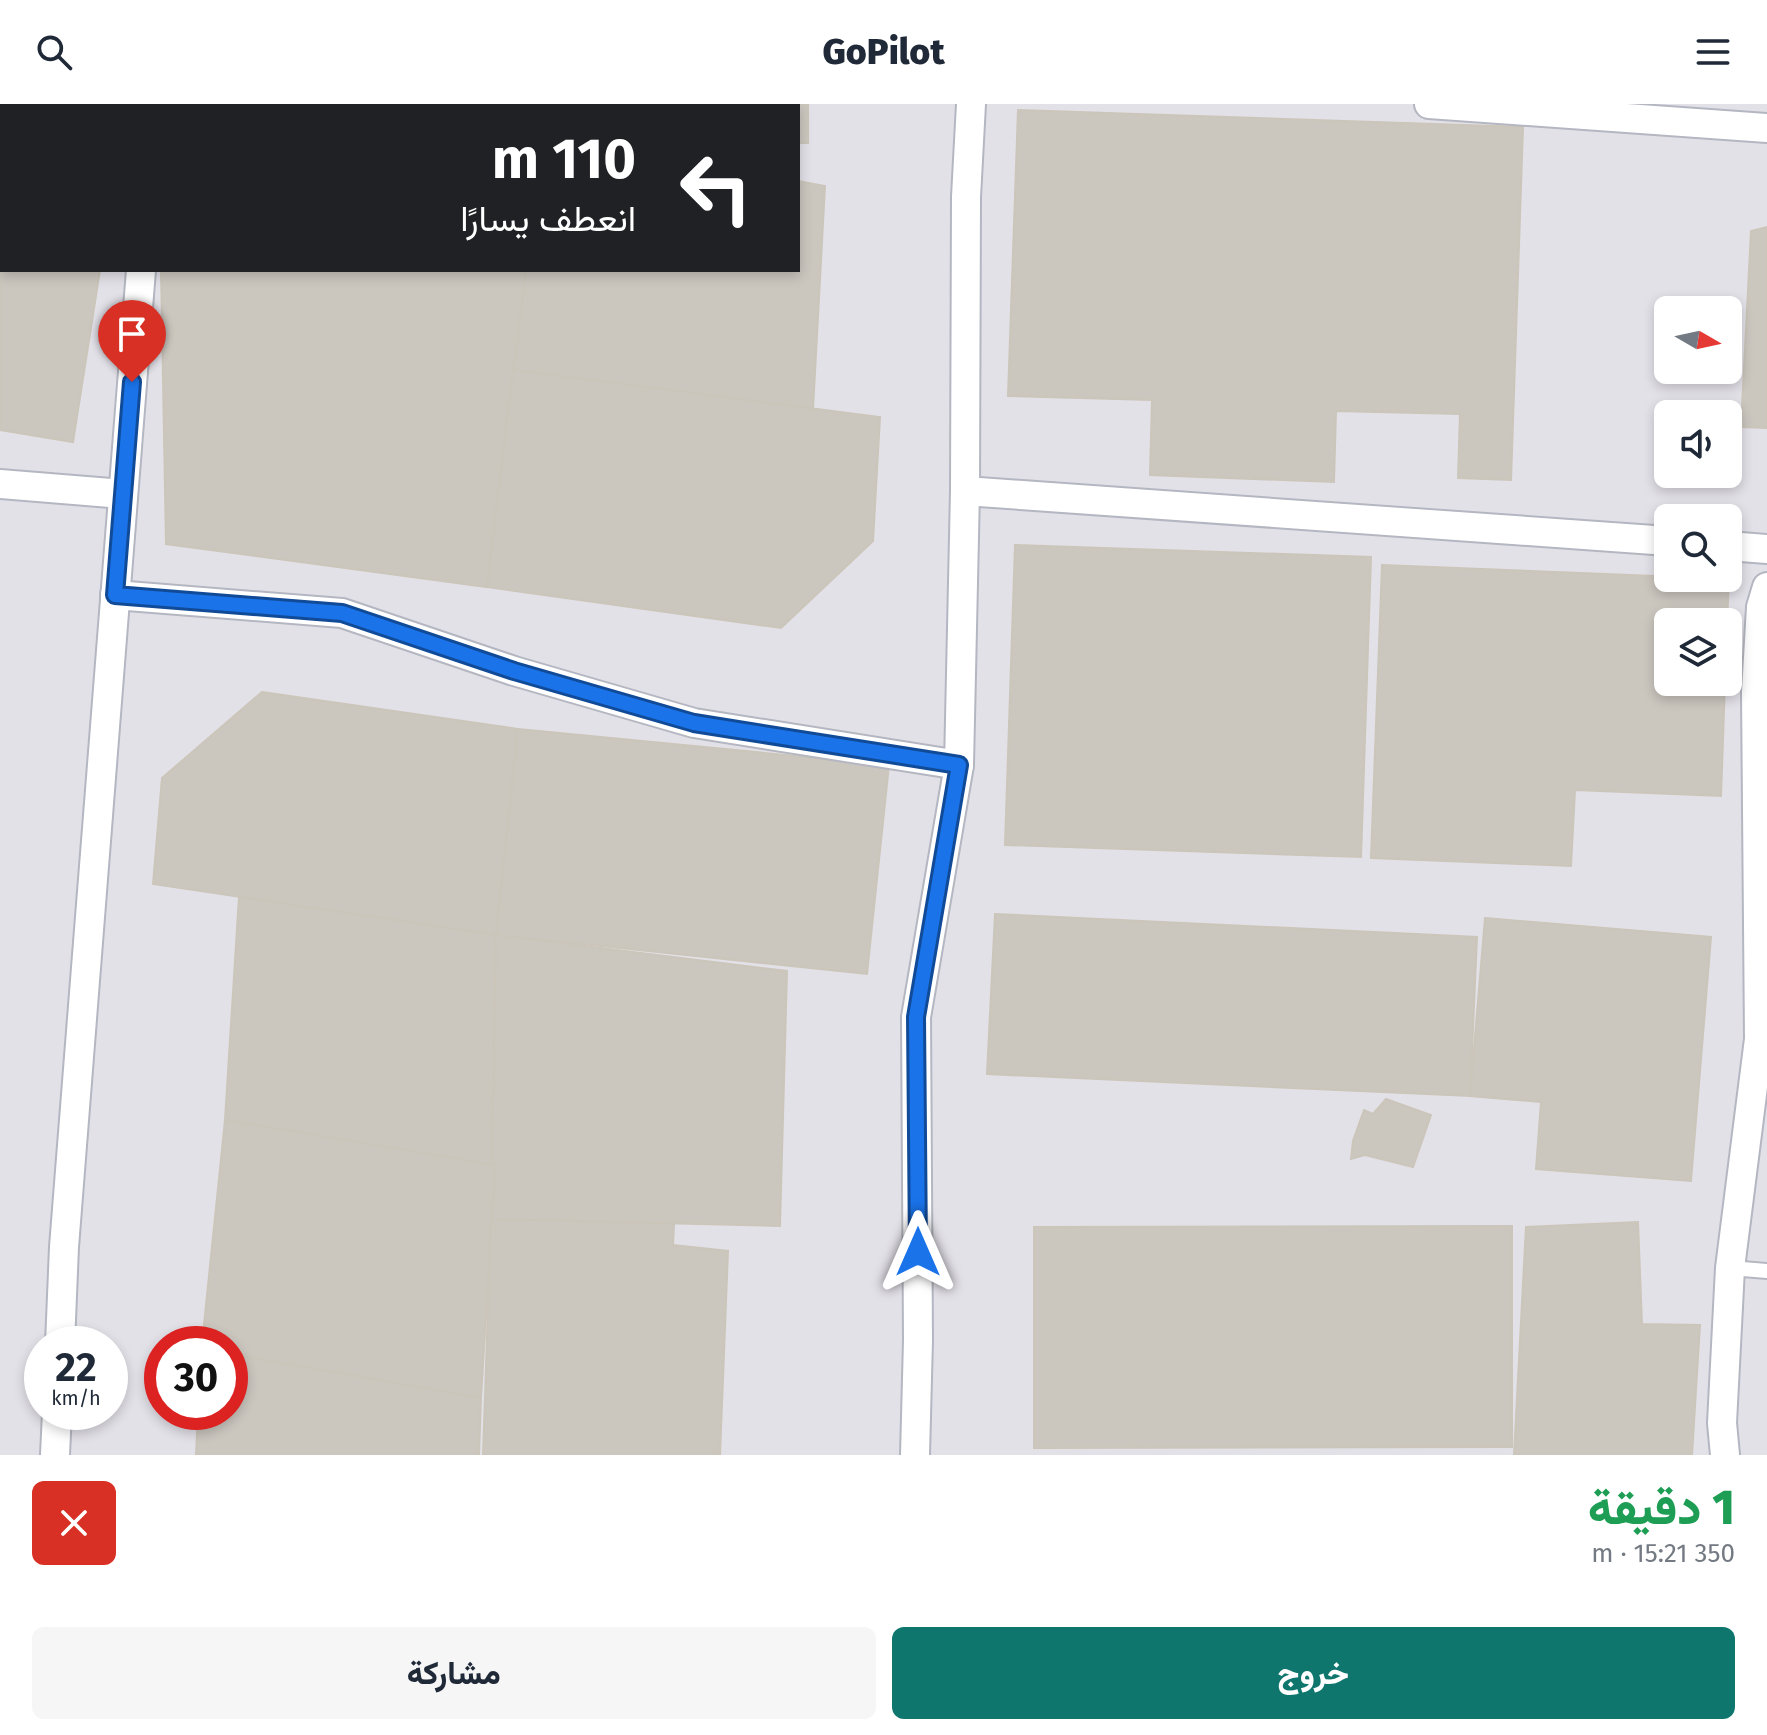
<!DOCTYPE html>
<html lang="ar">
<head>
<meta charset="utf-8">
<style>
  body { margin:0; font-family:"Fira Sans",Vazirmatn,sans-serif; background:#f6f6f7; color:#1f2937; direction:rtl; height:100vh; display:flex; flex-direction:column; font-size:30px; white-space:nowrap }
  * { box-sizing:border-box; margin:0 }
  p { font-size:26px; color:#747a83 }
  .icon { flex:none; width:44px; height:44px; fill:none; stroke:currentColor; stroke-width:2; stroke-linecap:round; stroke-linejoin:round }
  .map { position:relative; height:1351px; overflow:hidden; direction:ltr }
  .sheet { display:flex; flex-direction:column; background:#fff; flex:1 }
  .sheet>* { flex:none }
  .guide { position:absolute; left:0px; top:0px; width:800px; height:168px; box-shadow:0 4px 12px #0003; direction:rtl; background:#202124; color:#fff; overflow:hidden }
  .needle { width:52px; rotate:99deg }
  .controls { position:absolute; left:1654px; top:192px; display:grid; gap:16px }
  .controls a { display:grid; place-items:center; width:88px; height:88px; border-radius:12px; background:#fff; box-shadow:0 4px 12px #0003; font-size:40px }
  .speed { position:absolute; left:24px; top:1222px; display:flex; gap:16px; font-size:40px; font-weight:700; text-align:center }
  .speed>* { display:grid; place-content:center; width:104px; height:104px; border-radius:50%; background:#fff; box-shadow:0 4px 12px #0003; line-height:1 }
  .speed small { font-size:20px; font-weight:400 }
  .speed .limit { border:12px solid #d22; background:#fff; color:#111 }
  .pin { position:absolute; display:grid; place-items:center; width:68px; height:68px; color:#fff; margin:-82px -34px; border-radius:50% 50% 50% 0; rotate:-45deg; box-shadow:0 0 8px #0007 }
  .pin .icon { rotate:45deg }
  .me { position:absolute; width:88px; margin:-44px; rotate:0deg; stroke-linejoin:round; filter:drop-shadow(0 0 6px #0008) }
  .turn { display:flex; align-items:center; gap:28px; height:168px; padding:0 32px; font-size:36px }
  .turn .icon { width:104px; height:104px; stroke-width:2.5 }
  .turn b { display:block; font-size:56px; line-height:68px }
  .round { display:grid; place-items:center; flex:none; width:84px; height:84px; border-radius:12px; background:#f6f6f7 }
  .head { display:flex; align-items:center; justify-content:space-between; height:136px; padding:0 32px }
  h1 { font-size:48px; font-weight:800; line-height:60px; color:#1e9e55 }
  .button { display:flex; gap:16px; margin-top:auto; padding:16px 32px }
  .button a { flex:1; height:92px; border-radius:12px; background:#0f766e; color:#fff; font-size:32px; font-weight:800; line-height:92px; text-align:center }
  .button a+a { background:#f6f6f7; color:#1f2937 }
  header { display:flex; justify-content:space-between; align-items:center; height:104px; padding:0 32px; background:#fff; font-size:36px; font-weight:800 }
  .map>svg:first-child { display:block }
</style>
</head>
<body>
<header><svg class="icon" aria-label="menu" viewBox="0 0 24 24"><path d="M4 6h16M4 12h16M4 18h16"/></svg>GoPilot<svg class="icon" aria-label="search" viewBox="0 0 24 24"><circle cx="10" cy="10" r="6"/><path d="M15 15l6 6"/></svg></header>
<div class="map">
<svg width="1767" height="1351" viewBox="0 0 1767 1351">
  <rect width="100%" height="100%" fill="#efe9e1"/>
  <path fill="#e3e1e8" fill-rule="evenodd" d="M0 0H1767V1351H0ZM2 2H798V166H2ZM1668 206H1728V266H1668ZM1668 310H1728V370H1668ZM1668 414H1728V474H1668ZM1668 518H1728V578H1668ZM42 1240H110V1308H42ZM162 1240H230V1308H162Z"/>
  <g fill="#cbc7bf" stroke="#cbc5ba" stroke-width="2">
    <polygon points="0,0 52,0 2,2 2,166 100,166 73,338 0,326"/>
    <polygon points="165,0 538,0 165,2"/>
    <polygon points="543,0 808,0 808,39 798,39 798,2 543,2"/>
    <polygon points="1018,6 1523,23 1511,376 1458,374 1460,310 1336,307 1334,378 1150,371 1152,296 1008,292"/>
    <polygon points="798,77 825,82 813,305 513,266 526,166 798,166"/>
    <polygon points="1767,123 1767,324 1741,323 1751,127"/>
    <polygon points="161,166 526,166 487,483 166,440"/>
    <polygon points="513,266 880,313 873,437 781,524 487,483"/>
    <polygon points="1015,441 1371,453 1361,753 1005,741"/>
    <polygon points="1382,461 1729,475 1727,518 1668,518 1668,578 1725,578 1721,692 1575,686 1571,762 1371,754"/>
    <polygon points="262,588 518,625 496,831 153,780 162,674"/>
    <polygon points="518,625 889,661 867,870 496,831"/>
    <polygon points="239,793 496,831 495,1061 225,1016"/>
    <polygon points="995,810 1477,833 1470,992 987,970"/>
    <polygon points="1485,814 1711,833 1691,1077 1536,1065 1541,998 1470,992"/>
    <polygon points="496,831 787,867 780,1122 491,1115"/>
    <polygon points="1386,995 1431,1011 1413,1063 1365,1051 1351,1055 1353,1037 1364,1006 1373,1010"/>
    <polygon points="225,1016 495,1061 481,1294 230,1250 230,1240 202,1240"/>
    <polygon points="491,1115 674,1120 673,1141 728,1147 720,1351 483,1351"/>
    <polygon points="1638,1118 1642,1220 1700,1221 1692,1351 1514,1351 1526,1123"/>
    <polygon points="1512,1122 1512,1343 1034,1344 1034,1123"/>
    <polygon points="230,1250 481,1294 479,1351 196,1351 198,1308 230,1308"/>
  </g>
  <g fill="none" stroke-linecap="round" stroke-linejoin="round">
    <defs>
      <polyline id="service" points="1730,1164 1767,1167"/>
      <g id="minor">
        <polyline points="1429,0 1767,24"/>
        <polyline points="148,2 148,0"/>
        <polyline points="0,380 123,390"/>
        <polyline points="965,387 1668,437"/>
        <polyline points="1728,442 1767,445"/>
        <polyline points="115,491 342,509 514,567 694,619 959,661"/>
        <polyline points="60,1240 64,1143 141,166"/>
        <polyline points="55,1351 57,1308"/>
        <polyline points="915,1351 918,1236 916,913 959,661 965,387 966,93 971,0"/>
        <polyline points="1725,1351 1722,1319 1730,1164 1759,935 1756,588 1761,503 1767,483"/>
      </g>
    </defs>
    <use href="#service" stroke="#b4b7c1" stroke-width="18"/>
    <use href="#minor" stroke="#b4b7c1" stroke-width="32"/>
    <use href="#service" stroke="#fff" stroke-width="14"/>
    <use href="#minor" stroke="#fff" stroke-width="28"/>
  </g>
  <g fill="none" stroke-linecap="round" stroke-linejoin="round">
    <defs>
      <polyline id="route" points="132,278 115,491 342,509 514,567 694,619 959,661 916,913 918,1148"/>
    </defs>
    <use href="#route" stroke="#114b97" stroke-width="20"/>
    <use href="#route" stroke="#1a73e8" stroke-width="14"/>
  </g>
</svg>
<div class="controls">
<a><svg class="needle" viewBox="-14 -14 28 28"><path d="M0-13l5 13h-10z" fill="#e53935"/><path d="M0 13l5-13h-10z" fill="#747a83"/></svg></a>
<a><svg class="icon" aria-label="sound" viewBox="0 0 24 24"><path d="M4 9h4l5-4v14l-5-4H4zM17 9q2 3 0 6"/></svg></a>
<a><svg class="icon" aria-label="search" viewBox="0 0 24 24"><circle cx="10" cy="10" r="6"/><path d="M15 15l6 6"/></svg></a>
<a><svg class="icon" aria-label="layers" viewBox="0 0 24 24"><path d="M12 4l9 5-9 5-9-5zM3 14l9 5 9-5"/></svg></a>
</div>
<div class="speed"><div>22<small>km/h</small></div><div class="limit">30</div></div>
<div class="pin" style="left:132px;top:278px;background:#d93025"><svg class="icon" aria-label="arrive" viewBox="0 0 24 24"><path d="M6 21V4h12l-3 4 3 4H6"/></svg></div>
<svg class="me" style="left:918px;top:1148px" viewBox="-20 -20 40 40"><path d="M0-17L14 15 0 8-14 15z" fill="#1a73e8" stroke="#fff" stroke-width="4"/></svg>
<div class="guide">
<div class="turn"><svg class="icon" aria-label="left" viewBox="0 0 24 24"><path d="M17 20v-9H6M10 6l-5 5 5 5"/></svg><div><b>110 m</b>انعطف يسارًا</div></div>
</div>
</div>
<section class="sheet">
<div class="head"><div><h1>1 دقيقة</h1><p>350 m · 15:21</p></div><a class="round" style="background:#d93025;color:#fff"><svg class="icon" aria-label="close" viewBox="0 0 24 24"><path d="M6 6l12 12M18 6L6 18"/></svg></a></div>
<div class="button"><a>خروج</a><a>مشاركة</a></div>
</section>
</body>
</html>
